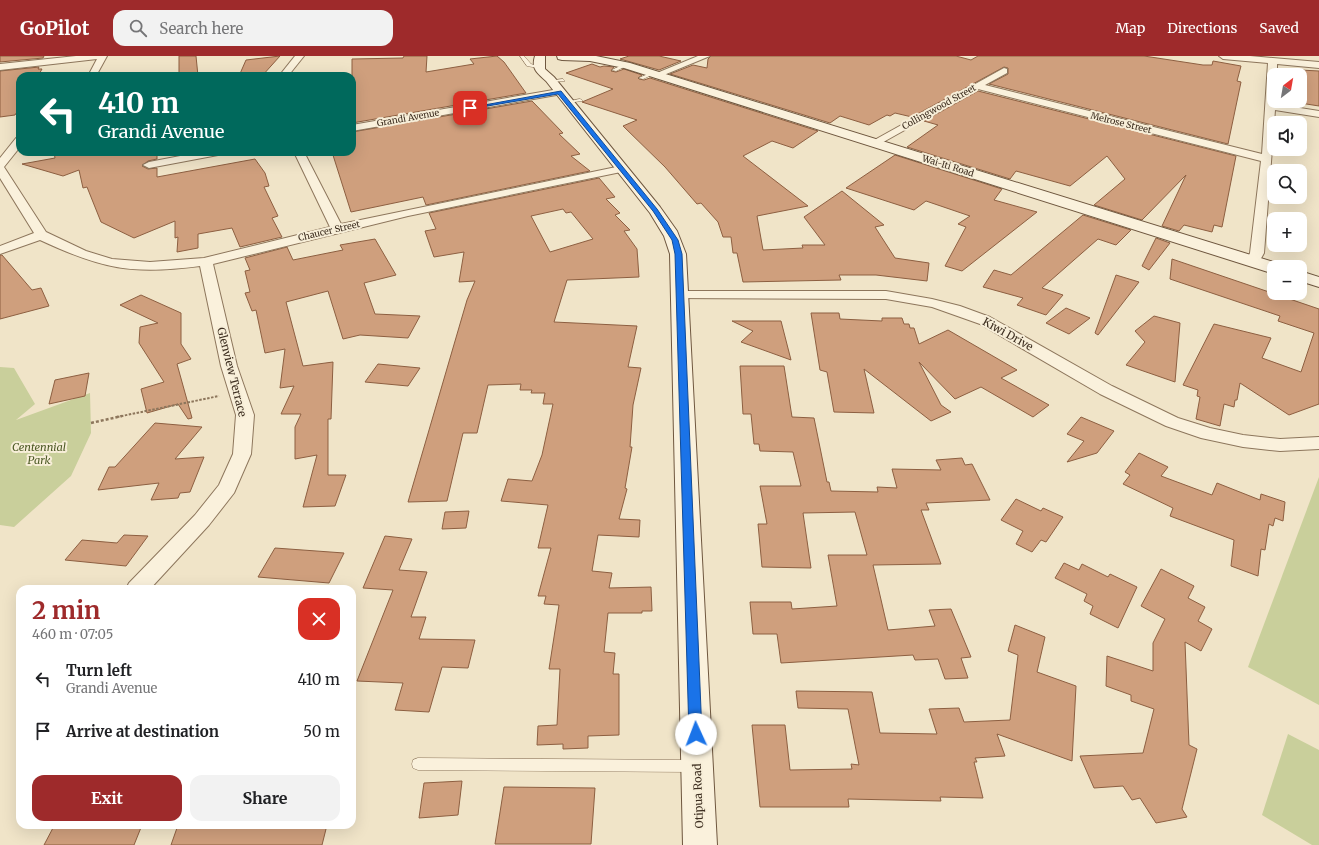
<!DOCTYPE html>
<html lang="en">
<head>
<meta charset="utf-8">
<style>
  body { margin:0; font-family:Merriweather,serif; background:#f2f2f2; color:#202124; height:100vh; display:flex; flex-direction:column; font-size:15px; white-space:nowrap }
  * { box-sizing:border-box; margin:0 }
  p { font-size:13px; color:#757577 }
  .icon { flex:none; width:22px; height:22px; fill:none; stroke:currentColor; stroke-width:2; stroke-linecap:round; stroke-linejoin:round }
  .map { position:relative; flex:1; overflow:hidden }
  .drawer { position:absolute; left:16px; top:529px; width:340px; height:244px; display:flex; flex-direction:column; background:#fff; border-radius:12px; box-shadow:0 4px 16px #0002 }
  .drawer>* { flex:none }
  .banner { position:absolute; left:16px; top:16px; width:340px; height:84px; border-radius:12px; box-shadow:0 4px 16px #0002; background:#00695c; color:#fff; overflow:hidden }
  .needle { width:26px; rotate:31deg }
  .tools { position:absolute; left:1267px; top:12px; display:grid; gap:8px }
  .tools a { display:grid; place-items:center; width:40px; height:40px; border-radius:8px; background:#fff; box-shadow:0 4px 16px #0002; font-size:20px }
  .pin { position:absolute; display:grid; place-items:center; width:34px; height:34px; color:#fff; margin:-17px; border-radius:8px; box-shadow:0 2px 6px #0006 }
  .me { position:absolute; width:44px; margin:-22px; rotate:358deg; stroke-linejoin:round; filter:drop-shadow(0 0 3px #0008) }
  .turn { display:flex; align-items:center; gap:14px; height:84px; padding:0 16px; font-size:18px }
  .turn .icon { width:52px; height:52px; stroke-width:2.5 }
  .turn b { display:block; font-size:28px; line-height:34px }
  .round { display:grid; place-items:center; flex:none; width:42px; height:42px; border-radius:12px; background:#f2f2f2 }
  .head { display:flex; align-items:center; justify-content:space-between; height:68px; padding:0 16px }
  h1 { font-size:24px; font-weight:700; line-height:30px; color:#9e2a2b }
  .action { display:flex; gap:8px; margin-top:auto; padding:8px 16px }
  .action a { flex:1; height:46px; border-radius:12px; background:#9e2a2b; color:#fff; font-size:16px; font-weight:700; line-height:46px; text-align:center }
  .action a+a { background:#f2f2f2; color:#202124 }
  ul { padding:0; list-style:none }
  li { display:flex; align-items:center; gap:12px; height:52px; padding:0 16px }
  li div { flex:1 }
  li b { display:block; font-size:15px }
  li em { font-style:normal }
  header { display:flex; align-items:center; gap:24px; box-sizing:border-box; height:56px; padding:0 20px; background:#9e2a2b; color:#fff }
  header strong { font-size:19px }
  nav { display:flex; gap:22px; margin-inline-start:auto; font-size:14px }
  .search { width:280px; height:36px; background:#f2f2f2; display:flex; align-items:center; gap:10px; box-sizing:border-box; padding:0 14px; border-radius:12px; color:#757577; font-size:15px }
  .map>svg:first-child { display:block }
</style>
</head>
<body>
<header>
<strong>GoPilot</strong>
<div class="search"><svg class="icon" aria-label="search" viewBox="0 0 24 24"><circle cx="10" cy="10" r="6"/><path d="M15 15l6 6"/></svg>Search here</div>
<nav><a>Map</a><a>Directions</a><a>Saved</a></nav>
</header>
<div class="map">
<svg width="1319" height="789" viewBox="0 0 1319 789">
  <rect width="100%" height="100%" fill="#f0e4c8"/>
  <g fill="#c9cf9b">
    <polygon points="0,311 14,312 35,348 16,364 90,337 91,377 71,420 14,471 0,469"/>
    <polygon points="1319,421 1319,649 1248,611"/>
    <polygon points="1288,678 1319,694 1319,789 1312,789 1262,759"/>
  </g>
  <g fill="#cf9f7d" stroke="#8d5f41" fill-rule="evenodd">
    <polygon points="0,0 44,0 43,2 0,6"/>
    <polygon points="179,0 196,0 198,20 179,20"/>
    <polygon points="280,0 262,20 239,20 246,4"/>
    <polygon points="404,0 427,0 426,16 474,8 470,3 497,0 504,6 526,37 352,67 352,3 403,2"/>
    <polygon points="629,0 659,0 681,5 659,14 620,3"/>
    <polygon points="711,0 956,0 971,4 978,0 1144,0 1203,9 1212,9 1213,5 1241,10 1237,25 1241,26 1228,88 989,28 1008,18 1008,12 1004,11 912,61 895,57 890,60 887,59 869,69 840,60 830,67 670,18 693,9 707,12 708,3"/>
    <polygon points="592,8 600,11 604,10 614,11 611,15 616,16 624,13 642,19 638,22 639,23 644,24 650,22 818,75 793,92 772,85 743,100 808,150 757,160 763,194 803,192 802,189 825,189 804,161 842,135 884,169 875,171 895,202 929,207 927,225 876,219 839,219 841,224 743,226 737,197 733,197 731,181 723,181 718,166 701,147 697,148 665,111 623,70 637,64 582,46 613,33 566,17"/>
    <polygon points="39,11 38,13 42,13 38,20 20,20 20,51 15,59 0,61 0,15"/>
    <polygon points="1300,14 1319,15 1319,50 1300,47"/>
    <polygon points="978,35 1236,100 1222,171 1214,169 1212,176 1184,169 1179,175 1162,170 1186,119 1142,164 1094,149 1125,123 1107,100 1070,130 1016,115 1010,123 907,91 938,69 924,65"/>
    <polygon points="532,45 563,77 559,78 580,98 571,100 590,115 426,149 423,141 351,156 332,96 352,96 352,76"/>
    <polygon points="54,96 157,96 157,103 148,105 142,110 148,113 157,112 157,121 255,103 265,117 269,130 264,131 278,160 272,162 282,181 240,191 232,172 198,178 198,192 177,196 178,181 175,182 175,165 134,182 101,166 87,131 83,132 79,114 63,120 22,108 55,102"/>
    <polygon points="895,99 1002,133 994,144 1037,156 962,215 945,210 966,171 958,168 970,160 926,145 914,154 846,132"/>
    <path d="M599 122 615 141 606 143 620 157 615 159 630 174 624 175 637 193 639 221 567 224 554 266 637 270 628 311 641 312 633 349 630 391H632L625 432 627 433 619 463 640 464 639 481 598 479 592 515 612 517 609 532 651 531 652 555H642V557H608L604 596 615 597 613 618H619V679L588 680V692L563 693V688L537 689 538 670 557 669 560 613H549L559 549 544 548 546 540H538L551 492H538L548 449 501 445 508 423 532 425 542 399 553 348H543L545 337H531L532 334H520L521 328 488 329 477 377H463L447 445 408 446 467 244 475 225 459 226 464 196 434 201 425 175 436 173 429 157ZM563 153 566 157 571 156 593 183 550 196 531 160Z"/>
    <polygon points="1083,159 1131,174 1116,189 1098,183 1042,232 1063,239 1046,259 1017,249 1023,242 983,231 994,214 1011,219"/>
    <polygon points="1156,182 1170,187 1149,214 1142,210"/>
    <polygon points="375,183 396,219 364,227 375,258 420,260 408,282 360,279 343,283 328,235 286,246 303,310 333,306 331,363 328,363 328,419 346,419 335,450 303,451 317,399 295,403 295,371 301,358 281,358 294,330 280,332 285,293 265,297 256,254 252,255 245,237 250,236 245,215 250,214 245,202 287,191 293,204 343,194 340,189"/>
    <polygon points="0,199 2,199 32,234 41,232 49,250 0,263"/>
    <polygon points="1172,203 1319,253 1319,348 1289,359 1240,327 1237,344 1235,344 1234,351 1224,348 1220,370 1196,363 1200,341 1197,340 1198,334 1183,329 1214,268 1271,282 1262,302 1301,316 1314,277 1278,265 1280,260 1170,223"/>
    <polygon points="1116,219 1139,226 1098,279 1095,277"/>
    <polygon points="141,239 181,257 181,288 191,303 177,308 192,362 188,363 178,348 147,357 141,333 164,326 139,287 140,271 158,267 120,249"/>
    <polygon points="1066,252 1090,262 1069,278 1046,267"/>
    <polygon points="811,257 839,257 840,263 882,265 882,262 902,262 904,268 909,268 910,272 914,272 919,288 948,274 1017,314 1001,322 1049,349 1033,361 981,331 955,343 919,306 941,349 951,356 931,365 864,313 874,357 834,356 827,316 820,314"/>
    <polygon points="1154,260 1180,267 1175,326 1126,309 1145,286 1135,275"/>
    <polygon points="732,265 781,265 791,304 741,286 753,275"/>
    <polygon points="378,308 420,312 408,330 365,326"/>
    <polygon points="740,310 784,310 792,361 814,362 827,426 829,426 831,435 878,436 877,431 897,432 892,413 941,414 936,404 962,402 965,409 972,408 990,444 926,447 929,454 921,454 941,508 873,509 888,574 935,570 929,554 951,553 971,601 961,602 968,622 945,623 938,603 915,604 913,599 781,607 777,578 753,578 750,546 791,546 792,553 837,550 828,499 867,499 855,456 803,457 811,512 762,511 758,468 767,468 760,430 801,430 793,396 760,395 759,388 754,388 751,358 743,358"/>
    <polygon points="89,317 85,340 49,348 55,324"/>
    <polygon points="1081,361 1114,375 1097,397 1067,406 1084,385 1067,378"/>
    <polygon points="155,367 202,371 175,403 204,401 190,436 180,437 178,442 151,444 159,427 98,434 109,411 115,411"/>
    <polygon points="1139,397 1168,411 1161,420 1212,439 1217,427 1260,444 1261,438 1285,446 1283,465 1275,462 1273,470 1269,468 1265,494 1261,493 1258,520 1231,510 1234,484 1170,460 1173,452 1123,428 1130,419 1125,416"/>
    <polygon points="1016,443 1041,455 1043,452 1063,461 1046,486 1041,484 1032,496 1016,488 1023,475 1001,464"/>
    <polygon points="469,455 466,472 442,473 445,456"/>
    <polygon points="124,479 148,480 126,510 65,504 82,484 117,487"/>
    <polygon points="385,480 412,483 399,514 427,516 411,561 426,561 419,583 475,584 468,612 442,611 429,656 395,654 403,627 357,625 393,534 363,532"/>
    <polygon points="275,492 344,497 329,527 258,521"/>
    <polygon points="1064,507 1079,514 1082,508 1108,521 1110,518 1137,531 1118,572 1090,558 1093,550 1084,545 1087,538 1055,522"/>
    <polygon points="1161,513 1194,530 1188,542 1205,551 1198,565 1212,573 1201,595 1185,586 1189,689 1197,693 1182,753 1187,761 1156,767 1140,742 1132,744 1123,730 1094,732 1080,700 1143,697 1154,653 1131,645 1131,639 1106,630 1107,600 1153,615 1153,587 1165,563 1141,550"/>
    <polygon points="1015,569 1045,581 1037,616 1076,630 1072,705 997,678 1005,700 975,702 977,706 974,706 983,742 940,741 941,745 848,743 849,751 760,751 752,669 785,669 790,714 852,713 851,708 859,709 848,653 798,652 796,635 872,636 880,677 937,678 929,653 959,652 964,666 1010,664 1018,599 1008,595"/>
    <polygon points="462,725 458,759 419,762 424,727"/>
    <polygon points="504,731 595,732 591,788 495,788"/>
    <polygon points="70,769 142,769 134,789 44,789 54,770"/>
    <polygon points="178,769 327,769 322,789 171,789"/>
  </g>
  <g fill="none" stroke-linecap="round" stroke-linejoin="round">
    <defs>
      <g id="lane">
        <polygon points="520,0 524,0 531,8 540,11 538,12 527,10"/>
        <polygon points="624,8 628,9 616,15 612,14"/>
        <polygon points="650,17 654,18 643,23 639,22"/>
        <polygon points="563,23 565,25 550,26 548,25"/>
        <polygon points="580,43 582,44 582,45 567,47 565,46"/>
        <polygon points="418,702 693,704 698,706 699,710 698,714 693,716 418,714 413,712 412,708 413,704"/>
      </g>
      <g id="street">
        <polygon points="76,0 107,0 96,20 88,20 97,3 0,14 0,8"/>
        <polygon points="295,0 304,0 288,20 279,20"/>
        <polygon points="698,0 710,0 659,21 656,22 652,19"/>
        <polygon points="1219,0 1250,0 1319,6 1319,12 1277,8 1277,19 1274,19 1275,48 1319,55 1319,61 1275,54 1264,197 1258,208 1248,208 1246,205 1250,197 1261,105 978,33 878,89 870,89 869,87 1004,12 1007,13 1007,17 985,29 1262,98 1268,7 1223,3"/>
        <polygon points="559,33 562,34 562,38 352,75 352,69"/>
        <path d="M20 81V91L4 111 46 176 86 195 112 203 150 206 204 202 330 171 294 96H304L341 168 621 110 627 113 621 116 408 160 213 208 237 310 254 359 251 398 234 437 209 469 150 533H126L129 527 195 459 219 429 233 398 236 359 221 310 200 210C132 219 102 213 40 184L0 198V190L34 177 0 122V102L16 82Z"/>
        <polygon points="201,96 223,96 218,99 149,112 143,109 149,106"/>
        <polygon points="679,235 886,235 932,243 960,250 990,261 1112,330 1178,362 1210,372 1243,379 1280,383 1319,381 1319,393 1280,395 1243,391 1201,382 1166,370 1100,338 980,268 932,251 886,243 674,242 672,239 674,236"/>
      </g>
      <g id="secondary">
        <path d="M535 0H545V13L554 21 660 151 677 175 686 198 717 789H683L670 198 664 180 650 157 546 25C537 17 531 13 535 0Z"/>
        <polygon points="557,0 596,0 630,7 1280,208 1282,211 1274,211 1274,217 1268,216 624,12 590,5 562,4 558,3"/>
        <polygon points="1300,215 1319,221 1319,231 1300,225"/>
      </g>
    </defs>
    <use href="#lane" stroke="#8d765c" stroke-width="1"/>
    <use href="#street" stroke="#8d765c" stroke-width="2"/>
    <use href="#secondary" stroke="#6f573f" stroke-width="2"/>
    <polyline stroke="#8d765c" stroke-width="2" stroke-dasharray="2.5 1.5" stroke-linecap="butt" points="117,361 219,340"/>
    <polyline stroke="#8d765c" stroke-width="2.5" stroke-dasharray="3 2" stroke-linecap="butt" points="91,367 122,360"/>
    <use href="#lane" fill="#faf1dc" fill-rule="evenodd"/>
    <use href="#street" fill="#faf1dc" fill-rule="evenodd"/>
    <use href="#secondary" fill="#faf1dc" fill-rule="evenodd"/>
  </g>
  <polygon fill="#1a73e8" stroke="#114b97" points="561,35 657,153 678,184 682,198 702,678 700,682 696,684 691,682 689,678 675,198 672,184 653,155 558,38 470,53 468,52"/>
  <g text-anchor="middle" stroke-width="4" stroke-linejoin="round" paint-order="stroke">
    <g font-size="9" fill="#3d2e20" stroke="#f7eed8">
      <text transform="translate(939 51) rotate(-29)" y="3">Collingwood Street</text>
      <text transform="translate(408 62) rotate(-10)" y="3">Grandi Avenue</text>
      <text transform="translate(1121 67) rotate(14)" y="3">Melrose Street</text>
      <text transform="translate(948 110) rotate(17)" y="3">Wai-Iti Road</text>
      <text transform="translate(329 175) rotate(-13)" y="3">Chaucer Street</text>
    </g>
    <g font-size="11" fill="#3d2e20" stroke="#f7eed8">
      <text transform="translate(1008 278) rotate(29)" y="4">Kiwi Drive</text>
      <text transform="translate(232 316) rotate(76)" y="4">Glenview Terrace</text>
      <text transform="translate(698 740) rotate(-92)" y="4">Otipua Road</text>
    </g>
    <g font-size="11" font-style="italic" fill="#4d5a26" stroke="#f7eed8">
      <text x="39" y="395">Centennial<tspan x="39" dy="13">Park</tspan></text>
    </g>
  </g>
</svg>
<div class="tools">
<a><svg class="needle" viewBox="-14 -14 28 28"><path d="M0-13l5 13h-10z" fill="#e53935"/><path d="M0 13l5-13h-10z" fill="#757577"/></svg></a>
<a><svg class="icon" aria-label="sound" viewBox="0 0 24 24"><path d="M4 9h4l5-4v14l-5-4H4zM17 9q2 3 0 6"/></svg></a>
<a><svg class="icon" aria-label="search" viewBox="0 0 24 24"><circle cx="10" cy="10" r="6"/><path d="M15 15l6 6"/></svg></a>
<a>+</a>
<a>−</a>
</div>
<div class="pin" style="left:470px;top:52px;background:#d93025"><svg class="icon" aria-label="arrive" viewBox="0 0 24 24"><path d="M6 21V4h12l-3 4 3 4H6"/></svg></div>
<svg class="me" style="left:696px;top:678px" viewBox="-20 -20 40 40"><circle r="19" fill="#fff"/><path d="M0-13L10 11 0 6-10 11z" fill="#1a73e8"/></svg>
<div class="banner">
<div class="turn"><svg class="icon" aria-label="left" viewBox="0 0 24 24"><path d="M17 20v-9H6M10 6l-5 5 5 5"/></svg><div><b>410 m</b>Grandi Avenue</div></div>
</div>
<section class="drawer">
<div class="head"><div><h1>2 min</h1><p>460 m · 07:05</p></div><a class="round" style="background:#d93025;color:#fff"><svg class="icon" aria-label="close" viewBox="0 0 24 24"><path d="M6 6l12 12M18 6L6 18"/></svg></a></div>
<ul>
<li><svg class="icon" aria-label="left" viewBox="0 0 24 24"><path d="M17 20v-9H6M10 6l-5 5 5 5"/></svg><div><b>Turn left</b><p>Grandi Avenue</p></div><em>410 m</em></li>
<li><svg class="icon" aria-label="arrive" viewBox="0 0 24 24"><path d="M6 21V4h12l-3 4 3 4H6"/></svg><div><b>Arrive at destination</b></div><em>50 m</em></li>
</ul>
<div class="action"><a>Exit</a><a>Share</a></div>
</section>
</div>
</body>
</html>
